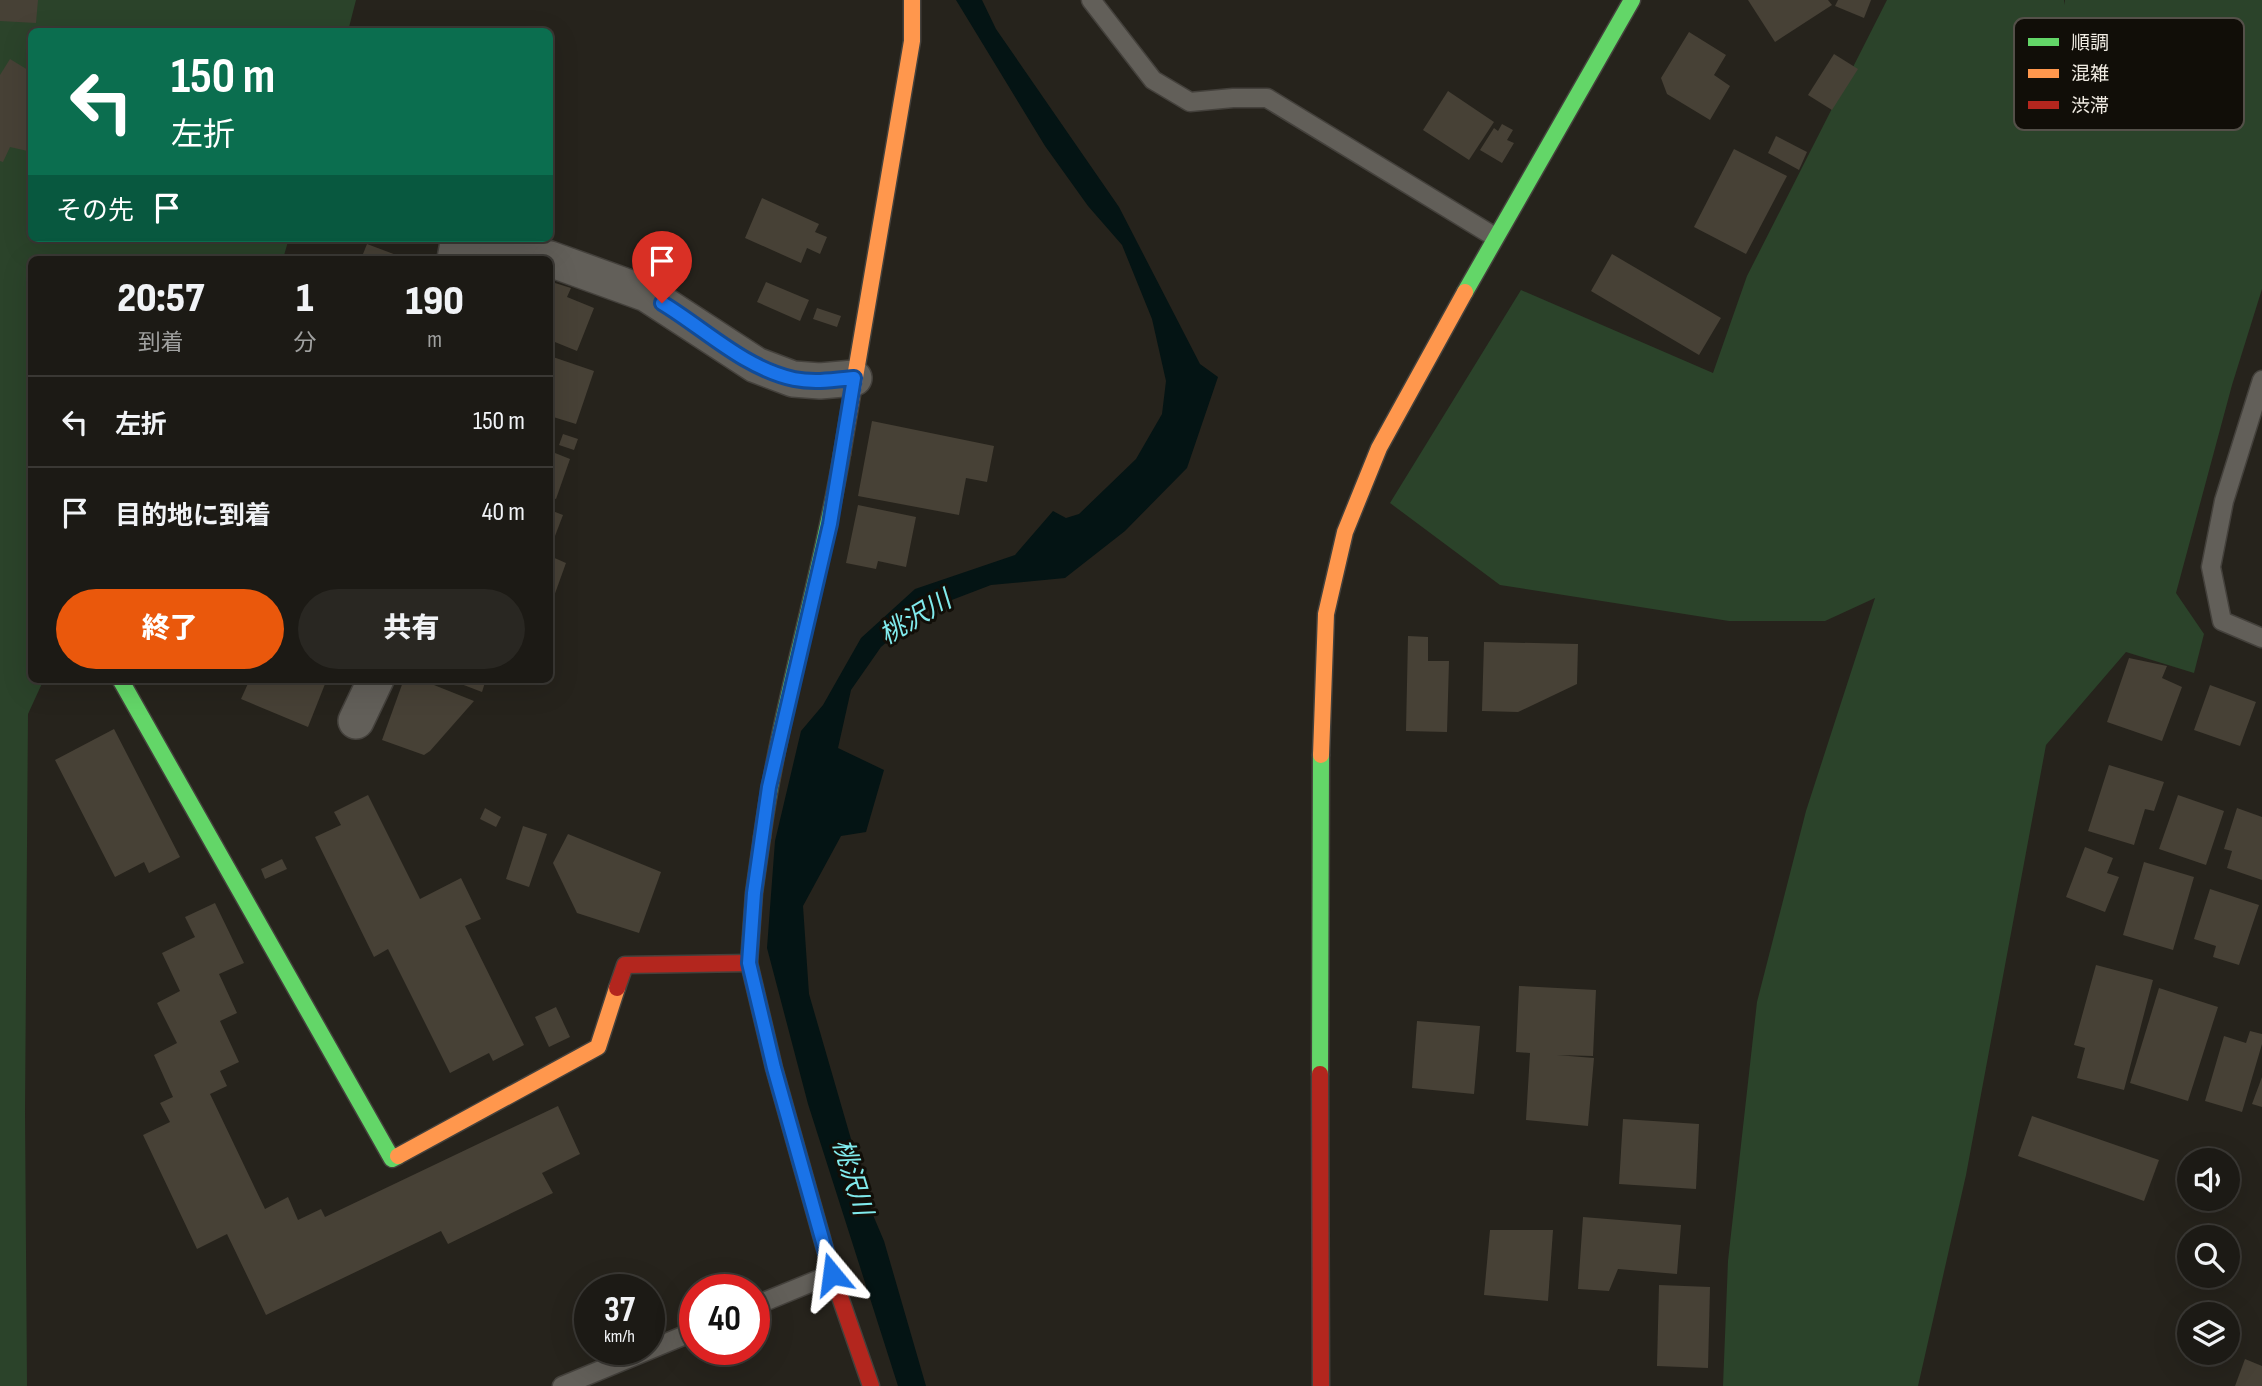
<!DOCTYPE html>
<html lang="ja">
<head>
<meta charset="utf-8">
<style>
  body { margin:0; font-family:"Sofia Sans Condensed","Noto Sans JP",sans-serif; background:#292722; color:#f1f3f6; height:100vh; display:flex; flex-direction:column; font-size:26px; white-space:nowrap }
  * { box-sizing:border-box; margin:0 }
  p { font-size:23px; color:#a0a1a0 }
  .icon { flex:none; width:38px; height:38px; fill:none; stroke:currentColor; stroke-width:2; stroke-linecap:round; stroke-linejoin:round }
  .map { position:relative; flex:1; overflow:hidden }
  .drawer { position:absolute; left:28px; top:256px; width:525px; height:427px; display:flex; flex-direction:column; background:#1c1a15; border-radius:10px; box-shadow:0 7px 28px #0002,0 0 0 2px #3a3834 }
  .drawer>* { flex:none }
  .top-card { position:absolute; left:28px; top:28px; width:525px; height:214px; border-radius:10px; box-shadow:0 7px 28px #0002,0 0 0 2px #3a3834; background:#0b6e4f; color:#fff; overflow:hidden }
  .fabs { position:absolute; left:2177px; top:1148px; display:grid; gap:14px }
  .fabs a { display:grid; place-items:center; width:63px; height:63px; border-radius:50%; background:#1c1a15; box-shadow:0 7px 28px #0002,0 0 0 2px #3a3834; font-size:35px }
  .speed { position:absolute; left:574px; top:1274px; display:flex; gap:14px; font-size:35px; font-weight:700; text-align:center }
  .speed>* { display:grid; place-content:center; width:91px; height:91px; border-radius:50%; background:#1c1a15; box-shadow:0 7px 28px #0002,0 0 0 2px #3a3834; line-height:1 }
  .speed small { font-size:18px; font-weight:400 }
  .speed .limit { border:10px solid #d22; background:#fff; color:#111 }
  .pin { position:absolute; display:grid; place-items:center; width:60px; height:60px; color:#fff; margin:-72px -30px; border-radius:50% 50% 50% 0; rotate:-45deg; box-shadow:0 0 7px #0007 }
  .pin .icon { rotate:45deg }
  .me { position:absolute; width:77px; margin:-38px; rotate:344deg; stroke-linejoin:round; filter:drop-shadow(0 0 5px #0008) }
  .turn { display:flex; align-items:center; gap:24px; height:147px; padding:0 28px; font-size:32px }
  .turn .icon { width:91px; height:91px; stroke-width:2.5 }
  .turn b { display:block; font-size:49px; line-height:60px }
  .then { display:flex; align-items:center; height:66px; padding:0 28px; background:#0003; gap:14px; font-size:26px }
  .eta { display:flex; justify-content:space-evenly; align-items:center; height:119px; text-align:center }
  .eta b { font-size:42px; font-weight:800; line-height:49px }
  .action { display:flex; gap:14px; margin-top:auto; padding:14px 28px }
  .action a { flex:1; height:80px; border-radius:42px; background:#ea580c; color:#fff; font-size:28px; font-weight:800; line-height:80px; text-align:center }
  .action a+a { background:#292722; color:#f1f3f6 }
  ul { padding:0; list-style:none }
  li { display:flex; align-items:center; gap:21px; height:91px; padding:0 28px; border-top:2px solid #3a3834 }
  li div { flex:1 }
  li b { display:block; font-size:26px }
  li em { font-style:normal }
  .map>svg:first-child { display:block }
</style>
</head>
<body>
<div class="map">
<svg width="2262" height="1386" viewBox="0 0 2262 1386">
  <rect width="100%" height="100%" fill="#26231c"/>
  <g fill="#2b432a">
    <polygon points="0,0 356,0 348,31 32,32 32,238 289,238 283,259 32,259 32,679 44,679 28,714 25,1112 27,1386 0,1386"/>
    <polygon points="1887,0 2064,0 2065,5 2065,0 2262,0 2262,289 2232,385 2176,593 2204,634 2194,673 2126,652 2046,745 1966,1175 1918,1386 1723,1386 1728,1261 1757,1002 1806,811 1875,598 1825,621 1729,621 1500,585 1390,503 1521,290 1713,373 1747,276"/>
  </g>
  <polygon fill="#041414" points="956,0 982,0 996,29 1119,207 1200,364 1218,377 1187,468 1125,531 1065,578 991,585 923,611 881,647 851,690 838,748 884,770 866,832 841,836 803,906 809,994 873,1215 884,1241 926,1386 898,1386 808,1104 767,948 775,841 801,731 823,705 861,638 915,589 1015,555 1053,511 1066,518 1079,514 1136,459 1162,414 1166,381 1152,319 1122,245 1088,206 1045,146"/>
  <g fill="#474136">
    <polygon points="0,0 38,0 36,23 0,21"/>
    <polygon points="1748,0 1828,0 1832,5 1775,42"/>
    <polygon points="1838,0 1871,0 1864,18 1835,6"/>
    <polygon points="1689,32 1726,55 1714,75 1730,86 1710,120 1667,94 1661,78"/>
    <polygon points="1834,54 1858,69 1832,110 1808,95"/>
    <polygon points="10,59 28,70 27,79 32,80 32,152 10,147 3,162 0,161 0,75"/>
    <polygon points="1448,91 1494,122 1469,160 1423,130"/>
    <polygon points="1502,124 1513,130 1507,140 1514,143 1502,163 1480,150 1494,128 1498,131"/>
    <polygon points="1776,136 1807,152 1799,170 1768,153"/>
    <polygon points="1734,149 1787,176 1746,254 1694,227"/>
    <polygon points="762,198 819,224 815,232 827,237 820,254 807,248 801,263 745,238"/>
    <polygon points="367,244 407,259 361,259"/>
    <polygon points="1612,254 1721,318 1699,355 1591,291"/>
    <polygon points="766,282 809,300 800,321 757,302"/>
    <polygon points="555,283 571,288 567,297 594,308 577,351 550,340 550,289 553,290"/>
    <polygon points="817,308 841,316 837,327 813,319"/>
    <polygon points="550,356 594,371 576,424 550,416"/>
    <polygon points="872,421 994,446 987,482 966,478 959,515 858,496"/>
    <polygon points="563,434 578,439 574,450 559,445"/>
    <polygon points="550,451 570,459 556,499 550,497"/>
    <polygon points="858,505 916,517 906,567 878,561 876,569 846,563"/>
    <polygon points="550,510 563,515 550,549"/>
    <polygon points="550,556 566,563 553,599 550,598"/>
    <polygon points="1408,636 1428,637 1428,661 1449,661 1447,732 1406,731"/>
    <polygon points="1484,642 1578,644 1577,684 1518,712 1482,711"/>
    <polygon points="2129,658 2167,666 2162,678 2182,687 2162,741 2107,722"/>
    <polygon points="250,679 327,679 308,727 241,699"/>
    <polygon points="404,679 419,679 474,701 430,751 424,755 382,740"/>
    <polygon points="448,679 486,679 482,692"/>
    <polygon points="2210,685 2256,702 2240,746 2194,730"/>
    <polygon points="114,729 180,857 149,873 144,862 115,877 55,760"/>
    <polygon points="2109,765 2164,782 2154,811 2145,809 2134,845 2088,831"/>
    <polygon points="368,795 420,899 461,878 481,919 465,926 524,1045 493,1061 489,1053 450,1073 388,949 374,957 315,837 341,825 334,812"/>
    <polygon points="2178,795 2224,811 2206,865 2159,849"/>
    <polygon points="485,808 501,817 496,827 480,819"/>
    <polygon points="2237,808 2262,817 2262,880 2227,868 2232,851 2224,849"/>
    <polygon points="523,826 547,834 529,887 506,879"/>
    <polygon points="568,834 661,872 639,933 577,913 553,863"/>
    <polygon points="2085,847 2113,858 2107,873 2119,877 2105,912 2066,897"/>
    <polygon points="282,859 287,869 265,879 261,869"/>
    <polygon points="2144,862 2194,877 2173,950 2123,935"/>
    <polygon points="2210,889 2259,905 2239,965 2213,957 2216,946 2194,939"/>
    <polygon points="215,903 244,963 219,974 237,1013 220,1021 239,1062 220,1071 227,1086 210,1094 265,1209 288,1197 298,1220 321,1209 325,1217 558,1106 580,1154 542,1173 553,1193 448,1244 441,1231 266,1315 227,1234 197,1249 143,1135 170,1122 160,1103 173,1097 154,1055 177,1043 157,1003 180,991 162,953 195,937 185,917"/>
    <polygon points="2096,965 2153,980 2124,1090 2077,1078 2085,1048 2074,1045"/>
    <polygon points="1519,986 1596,990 1593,1056 1557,1055 1594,1058 1588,1126 1526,1120 1530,1053 1516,1052"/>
    <polygon points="2159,988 2218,1007 2188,1101 2130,1083"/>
    <polygon points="556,1007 570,1037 549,1047 535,1017"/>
    <polygon points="1417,1021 1480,1026 1474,1094 1412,1088"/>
    <polygon points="2250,1031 2262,1034 2262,1044 2242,1112 2205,1101 2224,1036 2246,1043"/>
    <polygon points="2262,1077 2262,1107 2252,1104"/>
    <polygon points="2032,1116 2159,1160 2144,1201 2018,1156"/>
    <polygon points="1623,1119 1699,1124 1696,1189 1619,1184"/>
    <polygon points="1583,1217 1681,1225 1677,1274 1618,1269 1609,1291 1578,1289"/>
    <polygon points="1490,1230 1553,1230 1548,1301 1484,1295"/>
    <polygon points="1659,1285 1710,1287 1708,1368 1657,1366"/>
    <polygon points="2245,1359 2262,1366 2262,1386 2235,1386"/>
  </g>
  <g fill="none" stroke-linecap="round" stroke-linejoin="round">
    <defs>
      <g id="lane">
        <polyline points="1091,0 1153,80 1190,102 1233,98 1267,98 1495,237"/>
        <polyline points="2262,380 2224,501 2211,567 2222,621 2262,638"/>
        <polyline points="754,1306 832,1274"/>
        <polyline points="562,1386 695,1331"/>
      </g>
      <g id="street">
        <polyline points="478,238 548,259"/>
        <polyline points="455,259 458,243 466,238"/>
        <polyline points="550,259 647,294 756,365 793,379 820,381 854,378"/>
        <polyline points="356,721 376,679"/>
      </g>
      <g id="fast">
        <polyline points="1465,292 1632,0"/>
        <polyline points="120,679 392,1159 398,1156"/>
        <path d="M762 837C780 708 820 582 842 454"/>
        <polyline points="1320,1074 1321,755"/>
      </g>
      <g id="slow">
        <polyline points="842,454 912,41 912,0"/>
        <polyline points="1321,755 1326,614 1345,532 1379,448 1465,292"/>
        <polyline points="398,1156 598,1047 617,988"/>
      </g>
      <g id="jam">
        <polyline points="762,837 754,893 749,963 774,1068 832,1274 871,1386"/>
        <polyline points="617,988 625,965 749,963"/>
        <polyline points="1320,1074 1321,1386"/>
      </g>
    </defs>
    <use href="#lane" stroke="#44413c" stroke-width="21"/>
    <use href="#street" stroke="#44413c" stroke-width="38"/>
    <use href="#fast" stroke="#44413c" stroke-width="19"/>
    <use href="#slow" stroke="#44413c" stroke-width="19"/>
    <use href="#jam" stroke="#44413c" stroke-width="19"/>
    <use href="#lane" stroke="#625f59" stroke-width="18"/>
    <use href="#street" stroke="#625f59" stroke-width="35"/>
    <use href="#fast" stroke="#63d668" stroke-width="16"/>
    <use href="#slow" stroke="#ff974d" stroke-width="16"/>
    <use href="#jam" stroke="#b3261e" stroke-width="16"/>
  </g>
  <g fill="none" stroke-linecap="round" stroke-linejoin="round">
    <defs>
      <path id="route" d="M662 303C705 329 744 368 794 379 814 383 834 380 854 378L830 524 769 787 754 893 749 963 774 1068 832 1274"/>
    </defs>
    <use href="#route" stroke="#114b97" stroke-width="18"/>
    <use href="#route" stroke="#1a73e8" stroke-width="12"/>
  </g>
  <g text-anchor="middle" stroke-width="6" stroke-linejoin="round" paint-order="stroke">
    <g font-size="26" font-style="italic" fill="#81ebed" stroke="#110e08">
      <text transform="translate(915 617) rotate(-31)" y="9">桃沢川</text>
      <text transform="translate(853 1177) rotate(73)" y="9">桃沢川</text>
    </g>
  </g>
  <rect x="2014" y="18" width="230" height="112" rx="10" fill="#110e08" stroke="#545049" stroke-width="2"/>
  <rect x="2028" y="38" width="31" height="8" fill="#63d668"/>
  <rect x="2028" y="69" width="31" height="9" fill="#ff974d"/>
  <rect x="2028" y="101" width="31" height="8" fill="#b3261e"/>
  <g font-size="19" fill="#f0ebe2">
    <text x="2071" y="49">順調</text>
    <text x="2071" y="80">混雑</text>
    <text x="2071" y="112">渋滞</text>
  </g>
</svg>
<div class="fabs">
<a><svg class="icon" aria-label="sound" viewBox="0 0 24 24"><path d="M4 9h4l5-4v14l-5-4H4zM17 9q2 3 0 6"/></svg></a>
<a><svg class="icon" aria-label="search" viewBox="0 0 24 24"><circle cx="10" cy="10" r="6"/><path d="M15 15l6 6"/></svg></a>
<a><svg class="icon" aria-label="layers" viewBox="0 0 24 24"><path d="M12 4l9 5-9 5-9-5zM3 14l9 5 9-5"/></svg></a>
</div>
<div class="speed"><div>37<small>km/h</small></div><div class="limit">40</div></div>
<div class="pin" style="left:662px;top:303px;background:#d93025"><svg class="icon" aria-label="arrive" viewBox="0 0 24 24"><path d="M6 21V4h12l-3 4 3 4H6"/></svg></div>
<svg class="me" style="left:832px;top:1274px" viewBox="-20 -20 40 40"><path d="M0-17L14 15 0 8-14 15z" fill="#1a73e8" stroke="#fff" stroke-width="4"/></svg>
<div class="top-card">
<div class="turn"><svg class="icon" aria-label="left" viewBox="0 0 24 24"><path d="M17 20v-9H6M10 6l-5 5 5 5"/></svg><div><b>150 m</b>左折</div></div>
<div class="then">その先<svg class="icon" aria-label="arrive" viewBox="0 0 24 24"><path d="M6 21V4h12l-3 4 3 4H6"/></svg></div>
</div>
<section class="drawer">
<div class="eta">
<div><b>20:57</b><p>到着</p></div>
<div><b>1</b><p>分</p></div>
<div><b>190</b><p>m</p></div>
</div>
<ul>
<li><svg class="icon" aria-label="left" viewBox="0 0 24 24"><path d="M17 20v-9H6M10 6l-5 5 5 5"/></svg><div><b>左折</b></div><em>150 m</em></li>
<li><svg class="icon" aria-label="arrive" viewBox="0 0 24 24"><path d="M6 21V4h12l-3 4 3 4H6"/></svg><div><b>目的地に到着</b></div><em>40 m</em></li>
</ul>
<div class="action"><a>終了</a><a>共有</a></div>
</section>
</div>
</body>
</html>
